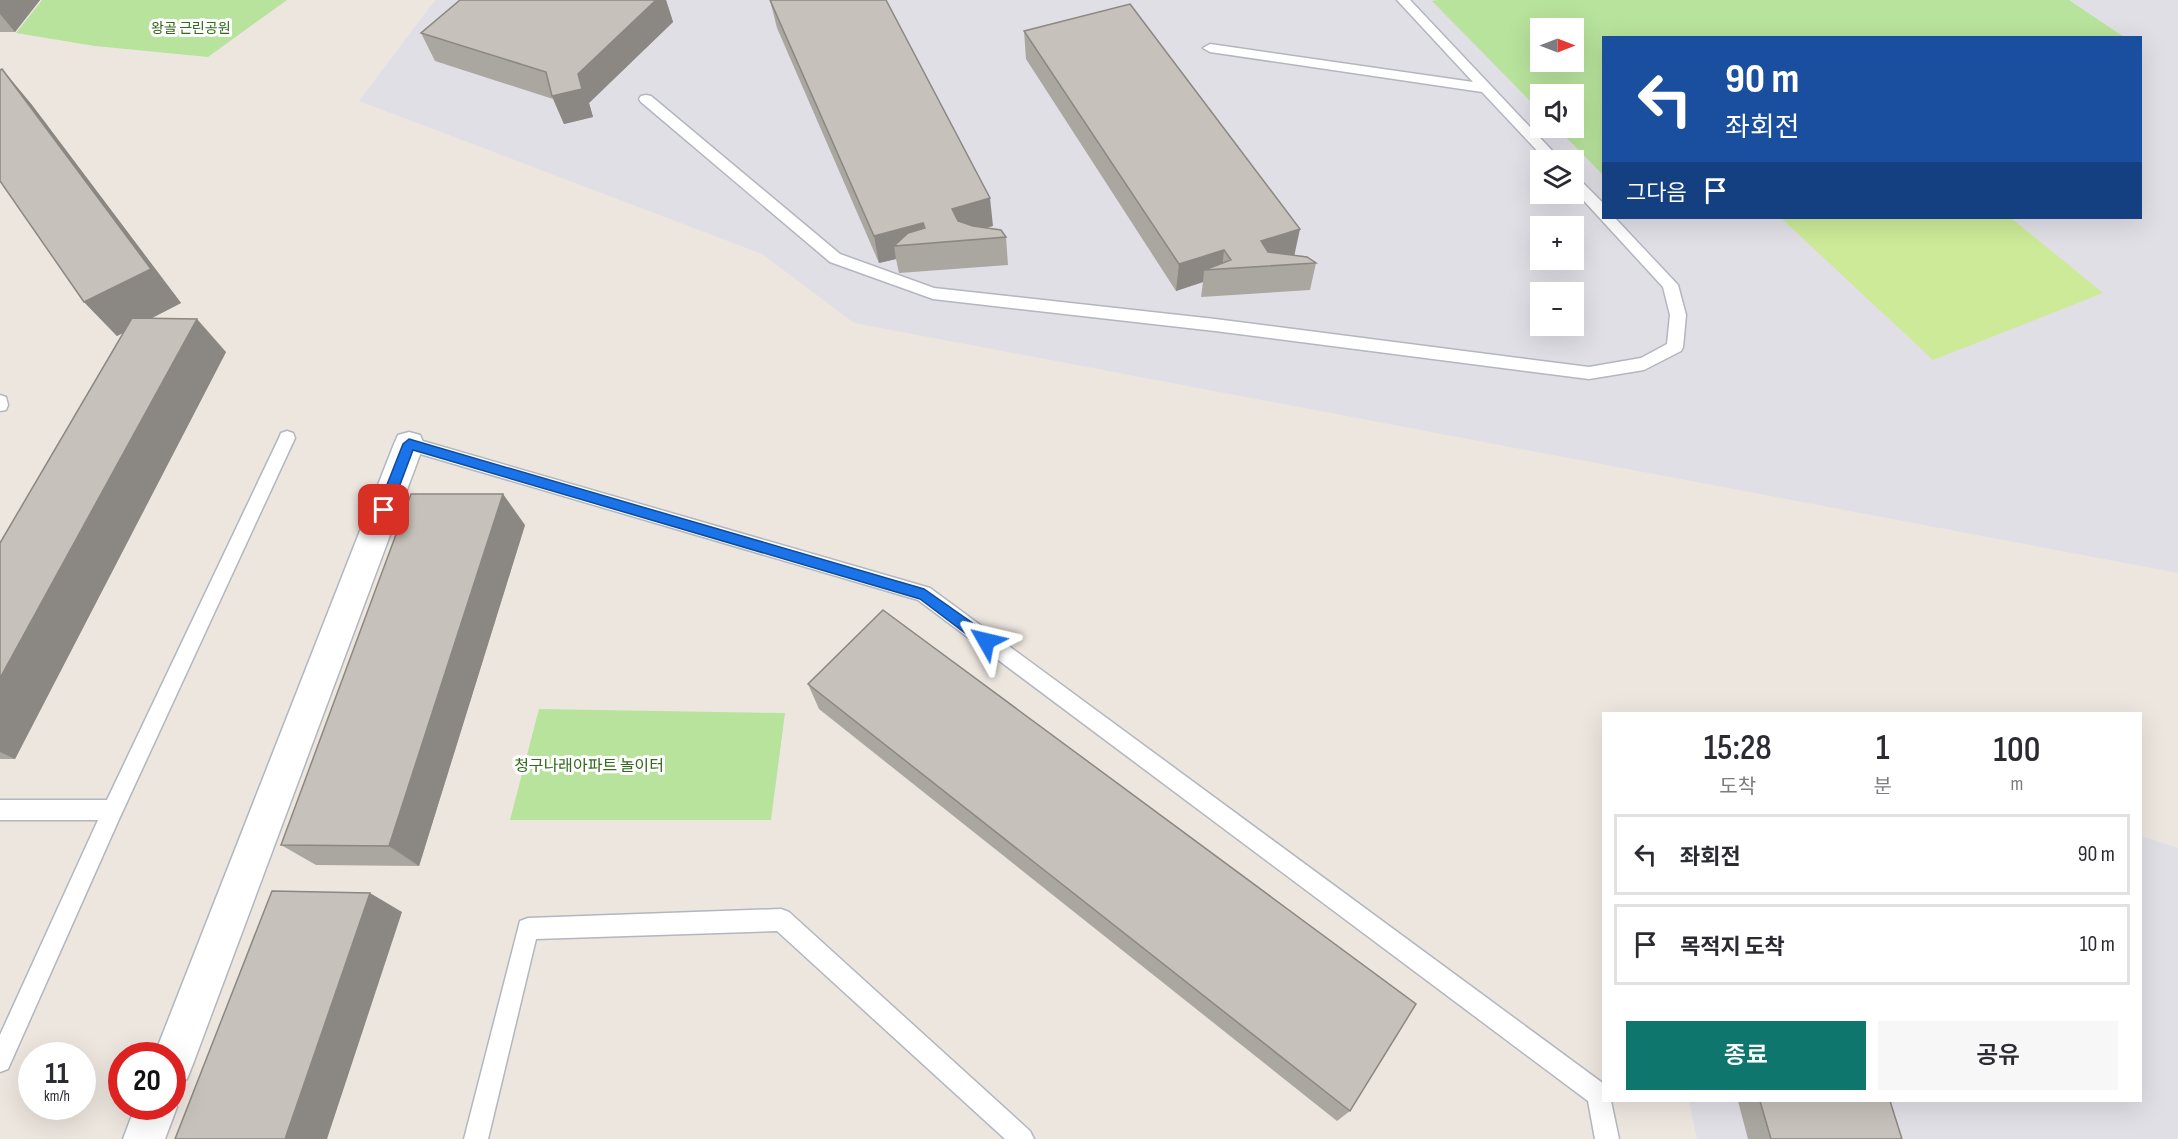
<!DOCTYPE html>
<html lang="ko">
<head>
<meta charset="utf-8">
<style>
  body { margin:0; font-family:"Sofia Sans Condensed","Noto Sans KR",sans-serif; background:#f7f7f7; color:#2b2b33; height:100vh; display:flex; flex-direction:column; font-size:22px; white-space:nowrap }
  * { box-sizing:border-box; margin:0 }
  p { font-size:20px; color:#7c7c81 }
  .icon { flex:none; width:33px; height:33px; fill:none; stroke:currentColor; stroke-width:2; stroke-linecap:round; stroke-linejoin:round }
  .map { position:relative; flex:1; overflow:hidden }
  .panel { position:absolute; left:1602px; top:712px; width:540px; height:390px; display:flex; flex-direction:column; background:#fff; border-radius:0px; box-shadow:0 6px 24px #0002 }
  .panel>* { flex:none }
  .top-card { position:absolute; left:1602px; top:36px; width:540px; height:183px; border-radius:0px; box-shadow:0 6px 24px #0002; background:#1a4fa0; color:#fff; overflow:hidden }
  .needle { width:39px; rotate:90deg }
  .controls { position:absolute; left:1530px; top:18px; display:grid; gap:12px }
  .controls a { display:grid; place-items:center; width:54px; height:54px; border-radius:0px; background:#fff; box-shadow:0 6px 24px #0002; font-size:30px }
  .speed { position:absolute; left:18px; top:1042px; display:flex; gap:12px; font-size:30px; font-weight:700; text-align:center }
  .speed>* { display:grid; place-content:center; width:78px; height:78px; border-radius:50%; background:#fff; box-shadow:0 6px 24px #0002; line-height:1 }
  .speed small { font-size:15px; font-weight:400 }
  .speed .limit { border:9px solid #d22; background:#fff; color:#111 }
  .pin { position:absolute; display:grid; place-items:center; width:51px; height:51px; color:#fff; margin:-26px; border-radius:12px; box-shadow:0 3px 9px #0006 }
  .me { position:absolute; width:66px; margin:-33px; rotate:307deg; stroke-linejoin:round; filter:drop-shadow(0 0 4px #0008) }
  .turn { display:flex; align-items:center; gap:21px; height:126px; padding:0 24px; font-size:27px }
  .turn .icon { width:78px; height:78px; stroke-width:2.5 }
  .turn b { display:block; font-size:42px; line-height:51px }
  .then { display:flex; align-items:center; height:57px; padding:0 24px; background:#0003; gap:12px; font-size:22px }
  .eta { display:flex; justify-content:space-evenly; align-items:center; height:102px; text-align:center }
  .eta b { font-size:36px; font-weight:600; line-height:42px }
  .button { display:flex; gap:12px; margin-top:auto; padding:12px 24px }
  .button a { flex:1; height:69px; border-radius:0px; background:#0f766e; color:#fff; font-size:24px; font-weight:600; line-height:69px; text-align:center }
  .button a+a { background:#f7f7f7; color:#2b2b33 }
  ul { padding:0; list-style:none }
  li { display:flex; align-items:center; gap:18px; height:81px; margin:0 12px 9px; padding:0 12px; border:3px solid #e1e1e2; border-radius:0px }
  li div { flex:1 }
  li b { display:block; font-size:22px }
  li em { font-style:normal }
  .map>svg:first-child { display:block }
</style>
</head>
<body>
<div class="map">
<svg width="2178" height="1139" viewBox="0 0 2178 1139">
  <rect width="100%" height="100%" fill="#ede6df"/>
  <g fill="#e1dfe6" fill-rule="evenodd">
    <path d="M435 0H2178V573L854 323 762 254 359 101ZM1540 28H1574V62H1540ZM1604 38H2140V218H1604ZM1540 94H1574V128H1540ZM1540 160H1574V194H1540ZM1540 226H1574V260H1540ZM1540 292H1574V326H1540Z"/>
    <polygon points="2141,836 2178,848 2178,1139 1697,1139 1689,1101 2140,1101"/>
  </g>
  <g fill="#b8e39c" fill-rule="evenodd">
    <polygon points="42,0 287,0 208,57 95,46 16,33"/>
    <path d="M1438 0H2069L2124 37 1604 38 1603 175 1557 128H1574V94H1540V111L1432 1ZM1540 28H1574V62H1540Z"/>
    <polygon points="539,709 785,713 771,820 510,820"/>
  </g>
  <polygon fill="#ccea98" points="1781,218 2011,218 2103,293 1933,360"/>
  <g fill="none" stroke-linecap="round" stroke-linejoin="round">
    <defs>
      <g id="lane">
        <polygon points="1397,0 1410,0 1561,160 1546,160 1482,92 1210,52 1203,48 1210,44 1473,82"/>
        <polygon points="646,95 651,96 840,254 934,288 1215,319 1589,367 1641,358 1667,344 1670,315 1663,287 1574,190 1574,177 1579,179 1604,204 1604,218 1615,218 1678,285 1686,315 1683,347 1681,351 1644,370 1589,379 1215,331 933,299 830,262 641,102 639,99 641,96"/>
        <polygon points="0,395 6,397 8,405 6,410 0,411"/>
        <polygon points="287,431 293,433 295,438 120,817 8,1069 0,1072 0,1035 98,820 0,820 0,800 107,800 279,438 281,433"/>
        <polygon points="409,437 930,588 1604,1084 1604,1101 1611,1101 1619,1139 1595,1139 1588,1101 918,600 403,449 401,444 403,439"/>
        <polygon points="781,909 789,912 1030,1131 1034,1139 1005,1139 777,931 536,939 488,1139 464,1139 520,921 528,918"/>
      </g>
      <g id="street">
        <polygon points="409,432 420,435 424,444 193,1064 187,1079 172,1085 172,1056 154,1056 394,444 398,435"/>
        <polygon points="172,1096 177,1107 165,1139 123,1139 135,1107 172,1107"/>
      </g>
    </defs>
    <use href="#lane" stroke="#b2b6bf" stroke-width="3"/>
    <use href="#street" stroke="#b2b6bf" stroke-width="3"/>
    <use href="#lane" fill="#fff" fill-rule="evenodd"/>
    <use href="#street" fill="#fff" fill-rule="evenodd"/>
  </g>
  <g fill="#aaa6a0">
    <polygon points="0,0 40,0 15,32 0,32"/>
    <polygon points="460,0 666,0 673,22 589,103 593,117 564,124 553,99 435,61 421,33"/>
    <polygon points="770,0 993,226 985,228 1006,237 1008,265 899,273 896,259 879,263 777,28"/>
    <polygon points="1024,31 1295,255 1316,263 1310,290 1201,297 1203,282 1176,291 1026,59"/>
    <polygon points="2,69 32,105 181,303 152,318 226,352 15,759 0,759 0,543 124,332 117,336 84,302"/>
    <polygon points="525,525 419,866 316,865 281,845"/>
    <polygon points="808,684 1350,1111 1337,1121 819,709"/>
    <polygon points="1738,1101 1890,1101 1902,1139 1748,1139"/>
  </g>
  <g fill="#8b8782">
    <polygon points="0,0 40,0 15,32 0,14"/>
    <polygon points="656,0 666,0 673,22 589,103 593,117 564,124 552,96 578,74"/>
    <polygon points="2,69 32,105 181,303 117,336 84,302"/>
    <polygon points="990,198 993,226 955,236 952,209"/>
    <polygon points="923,223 926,243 894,246 896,259 879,263 874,236"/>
    <polygon points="1300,229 1294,257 1264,266 1261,241"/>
    <polygon points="1224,250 1222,269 1204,270 1203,282 1176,291 1179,264"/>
    <polygon points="197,319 226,352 15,759 0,752 0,678"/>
    <polygon points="503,494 525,525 419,866 389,846"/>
    <polygon points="370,893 402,912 327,1139 285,1139"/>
  </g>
  <g fill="#c6c1ba" stroke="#8b8782" stroke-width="1.5">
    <polygon points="460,0 656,0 578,74 582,89 552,96 546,72 421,33"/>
    <polygon points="770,0 886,0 990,198 952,209 958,221 973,226 1001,230 1006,237 894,246 908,233 925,228 923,223 874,236"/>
    <polygon points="1130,4 1300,229 1261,241 1268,252 1307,257 1316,263 1204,270 1231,260 1224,250 1179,264 1024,31"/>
    <polygon points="2,69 151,269 84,302 0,181 0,70"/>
    <polygon points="132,318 197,319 0,678 0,543"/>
    <polygon points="411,494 503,494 389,846 281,845"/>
    <polygon points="883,610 1416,1004 1350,1111 808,684"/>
    <polygon points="272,891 370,893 285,1139 175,1139"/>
    <polygon points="1760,1101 1890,1101 1902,1139 1771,1139"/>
  </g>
  <polygon fill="#1a73e8" stroke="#114b97" stroke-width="1.5" points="409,439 924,589 991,636 993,641 991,645 986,647 981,645 920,599 413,450 389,514 379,514 377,510 403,444"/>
  <g text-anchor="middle" stroke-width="6" stroke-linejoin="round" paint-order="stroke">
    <g font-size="14" fill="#306a1b" stroke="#fff">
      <text x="191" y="33">왕골 근린공원</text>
    </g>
    <g font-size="16" fill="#306a1b" stroke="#fff">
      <text x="589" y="771">청구나래아파트 놀이터</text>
    </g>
  </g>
</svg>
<div class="controls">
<a><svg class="needle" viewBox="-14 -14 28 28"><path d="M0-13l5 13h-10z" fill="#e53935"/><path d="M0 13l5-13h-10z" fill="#7c7c81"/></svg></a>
<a><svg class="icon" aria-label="sound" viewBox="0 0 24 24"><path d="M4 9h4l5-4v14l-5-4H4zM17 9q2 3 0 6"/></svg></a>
<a><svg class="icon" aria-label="layers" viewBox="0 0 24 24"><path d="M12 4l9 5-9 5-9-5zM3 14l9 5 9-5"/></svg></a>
<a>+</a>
<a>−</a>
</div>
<div class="speed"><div>11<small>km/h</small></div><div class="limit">20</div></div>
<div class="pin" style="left:384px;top:510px;background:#d93025"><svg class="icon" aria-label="arrive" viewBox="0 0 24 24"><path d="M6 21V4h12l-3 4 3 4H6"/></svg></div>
<svg class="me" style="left:986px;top:641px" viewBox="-20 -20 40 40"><path d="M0-17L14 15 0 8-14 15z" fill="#1a73e8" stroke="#fff" stroke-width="4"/></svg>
<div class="top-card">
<div class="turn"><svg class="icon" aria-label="left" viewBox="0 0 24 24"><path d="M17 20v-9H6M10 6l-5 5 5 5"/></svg><div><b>90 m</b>좌회전</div></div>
<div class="then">그다음<svg class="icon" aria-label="arrive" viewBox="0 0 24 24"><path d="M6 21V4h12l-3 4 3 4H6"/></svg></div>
</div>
<section class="panel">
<div class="eta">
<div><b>15:28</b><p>도착</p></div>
<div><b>1</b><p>분</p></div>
<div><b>100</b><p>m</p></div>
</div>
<ul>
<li><svg class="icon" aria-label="left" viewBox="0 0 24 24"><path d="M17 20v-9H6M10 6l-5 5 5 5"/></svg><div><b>좌회전</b></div><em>90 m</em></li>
<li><svg class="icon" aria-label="arrive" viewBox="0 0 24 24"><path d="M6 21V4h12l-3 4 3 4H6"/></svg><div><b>목적지 도착</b></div><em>10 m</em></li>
</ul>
<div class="button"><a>종료</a><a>공유</a></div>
</section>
</div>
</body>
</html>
